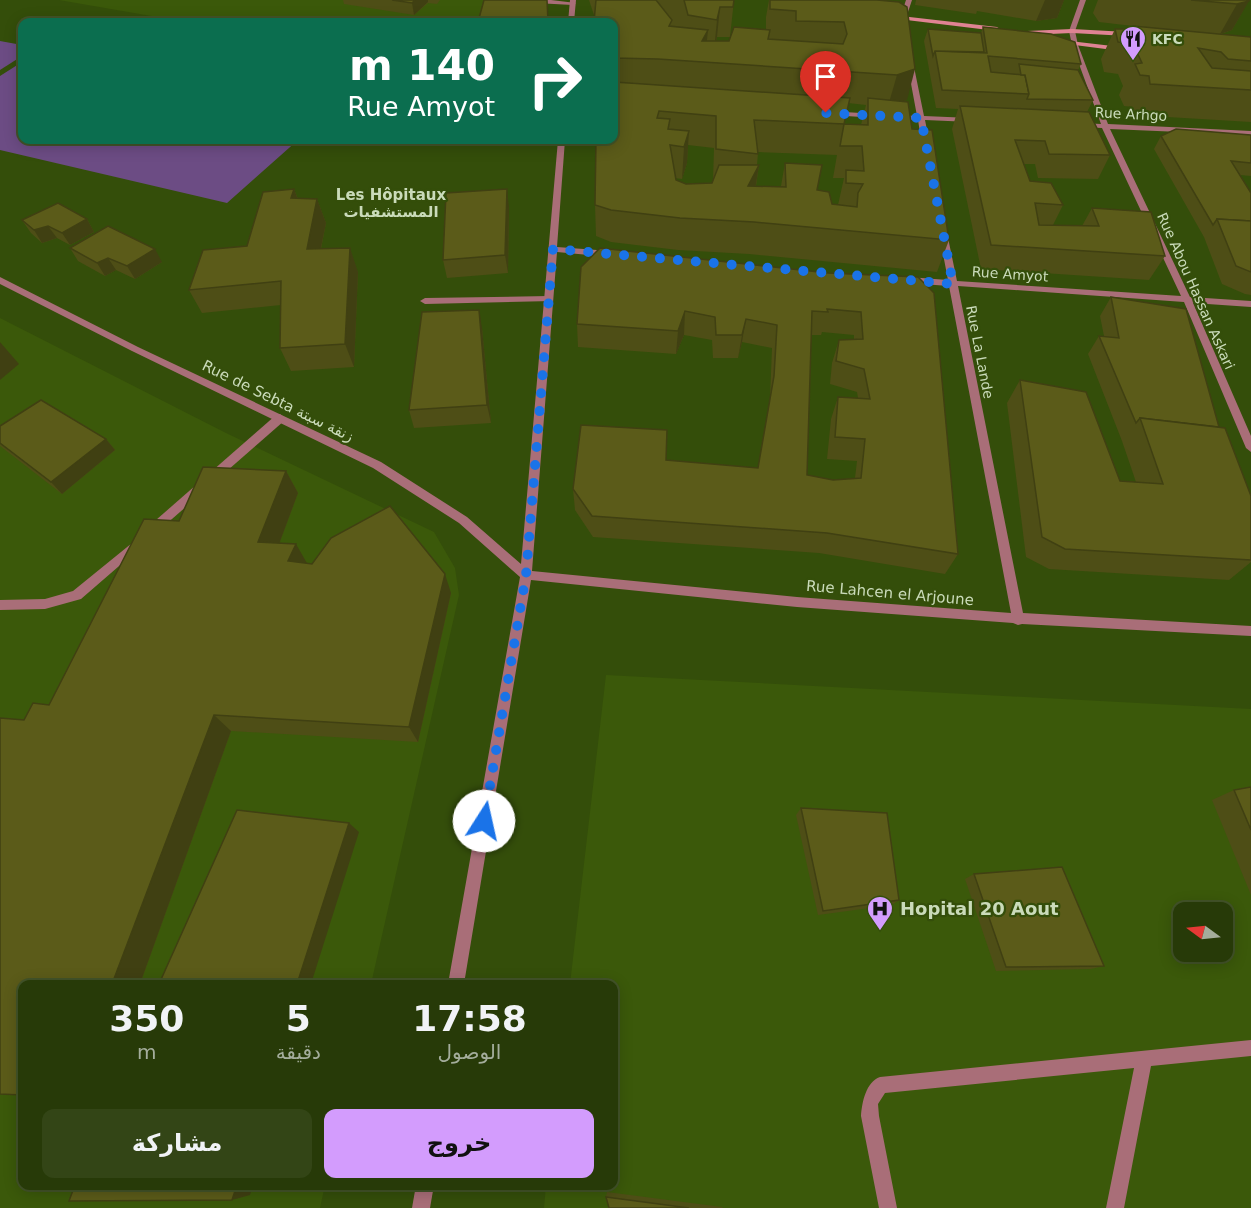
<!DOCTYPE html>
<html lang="ar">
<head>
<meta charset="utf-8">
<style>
  body { margin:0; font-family:"DejaVu Sans","Noto Sans Arabic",sans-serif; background:#334516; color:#f1f3f6; direction:rtl; height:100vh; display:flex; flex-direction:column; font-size:22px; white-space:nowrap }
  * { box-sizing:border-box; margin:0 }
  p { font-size:20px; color:#a4ad9c }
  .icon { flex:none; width:33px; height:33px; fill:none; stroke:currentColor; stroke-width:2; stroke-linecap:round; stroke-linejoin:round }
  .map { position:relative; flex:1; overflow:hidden; direction:ltr }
  .drawer { position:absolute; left:18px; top:980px; width:600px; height:210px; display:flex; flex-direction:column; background:#273a08; border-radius:12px; box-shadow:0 3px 15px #0003,0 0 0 2px #435429; direction:rtl }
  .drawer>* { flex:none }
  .guide { position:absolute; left:18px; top:18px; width:600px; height:126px; border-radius:12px; box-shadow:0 3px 15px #0003,0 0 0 2px #435429; direction:rtl; background:#0b6e4f; color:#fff; overflow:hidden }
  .needle { width:39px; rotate:285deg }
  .controls { position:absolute; left:1173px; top:902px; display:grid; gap:12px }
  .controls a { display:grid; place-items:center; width:60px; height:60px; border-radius:12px; background:#273a08; box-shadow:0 3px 15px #0003,0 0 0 2px #435429; font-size:30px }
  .pin { position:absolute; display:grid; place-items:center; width:51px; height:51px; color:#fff; margin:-62px -26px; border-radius:50% 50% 50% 0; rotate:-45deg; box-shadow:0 0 6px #0007 }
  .pin .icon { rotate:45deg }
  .me { position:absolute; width:66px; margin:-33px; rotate:10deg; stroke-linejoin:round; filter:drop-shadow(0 0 4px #0008) }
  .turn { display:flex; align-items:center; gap:21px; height:126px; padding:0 24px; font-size:27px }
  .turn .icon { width:78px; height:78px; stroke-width:2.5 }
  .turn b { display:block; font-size:42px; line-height:51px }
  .eta { display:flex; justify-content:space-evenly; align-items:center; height:102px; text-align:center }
  .eta b { font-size:36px; font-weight:800; line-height:42px }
  .primary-button { display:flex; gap:12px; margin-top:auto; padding:12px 24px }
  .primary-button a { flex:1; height:69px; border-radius:12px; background:#d39cfd; color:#111; font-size:24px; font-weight:800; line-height:69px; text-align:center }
  .primary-button a+a { background:#334516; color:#f1f3f6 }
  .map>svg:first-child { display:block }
</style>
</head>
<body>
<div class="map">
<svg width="1251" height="1208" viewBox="0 0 1251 1208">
  <rect width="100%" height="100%" fill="#344e0a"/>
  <g fill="#3b590a" fill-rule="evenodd">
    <polygon points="59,0 485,0 483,22 186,22"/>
    <polygon points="0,318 226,433 434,532 455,568 459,595 371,984 22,984 22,1185 325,1185 320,1208 0,1208"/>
    <path d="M606 675 1251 709V1208H544L546 1185H614V984H570ZM1184 912H1222V951H1184Z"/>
  </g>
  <g fill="#6c4c84">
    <polygon points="0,41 22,45 22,56 0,70"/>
    <polygon points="22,62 22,140 298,140 227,203 0,150 0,76"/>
  </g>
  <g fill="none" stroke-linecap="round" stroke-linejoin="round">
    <g fill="#a96e78" fill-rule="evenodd">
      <polygon points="513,0 551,0 576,3 573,5 516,2"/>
      <polygon points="549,296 552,297 552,301 425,304 420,301 425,298"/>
      <polygon points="280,414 285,418 284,421 156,533 148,533 146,530 148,527 276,415"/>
      <polygon points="137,539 143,544 141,547 81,599 45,609 0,610 0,600 45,599 73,591"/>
      <path d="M1251 1040V1056L1151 1066 1124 1208H1106L1134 1068 885 1093 878 1104 879 1116 897 1208H879L861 1116C862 1102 866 1082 880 1077Z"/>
    </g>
    <g fill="#a96e78" fill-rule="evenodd">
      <polygon points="570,0 576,0 574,22 568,22"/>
      <polygon points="906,0 912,0 905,21 902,23 899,21"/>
      <polygon points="1080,0 1086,0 1075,31 1078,45 1108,124 1251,131 1251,135 1110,129 1190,297 1251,301 1251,307 1193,303 1251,436 1251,452 1246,448 1184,302 958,286 1023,613 1251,626 1251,636 1022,624 1018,625 1013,623 797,607 531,580 464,984 448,984 520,577 459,523 373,468 132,351 0,284 0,277 138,347 381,462 467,517 521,564 558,140 565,140 557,247 610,251 614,254 610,257 557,252 532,571 797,597 1011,613 949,286 908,283 904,280 908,277 948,280 939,233 943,230 947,233 957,281 1181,296 1102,128 1081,127 1077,125 1081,123 1101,124 1072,45 1069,31"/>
      <polygon points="910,60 913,62 924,116 971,118 975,120 971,122 925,120 930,145 926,147 922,145 918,120 896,119 892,117 896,115 917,116 907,62"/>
      <polygon points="827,111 878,114 882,116 878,118 830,115 827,115"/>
      <polygon points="416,1185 434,1185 430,1208 412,1208"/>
    </g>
    <g fill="#df8393" fill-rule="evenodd">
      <polygon points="892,15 997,27 1000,29 997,31 890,18 889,17"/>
      <polygon points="1072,29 1127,32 1130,34 1127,36 1072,33 1027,35 1024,33 1027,31"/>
      <polygon points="1061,40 1121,47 1124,49 1121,51 1059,43 1058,42"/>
    </g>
  </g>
  <g fill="#4e4e16" fill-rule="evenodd">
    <polygon points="343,0 440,0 437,4 428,3 414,15 344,4"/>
    <path d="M589 0H734L730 37H717L716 41H729L766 30V17L769 0H877L907 100 902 101 949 240 937 272 749 254 678 250 611 242 596 236 595 205 596 140H614V22L595 18ZM848 103 866 105 861 125 844 124ZM688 145 714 148 713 181 712 183 686 184 676 180 675 178 682 179 687 163ZM758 152 837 155 833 178H844L838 205 832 204 817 190 785 163 781 186H756L759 165H757Z"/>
    <polygon points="916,0 1064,0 1057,18 1036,21 977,11 976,14 915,5"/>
    <polygon points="1098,0 1249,0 1232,30 1221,34 1251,37 1251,122 1134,115 1133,107 1124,106 1119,95 1123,86 1118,74 1104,72 1101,59 1115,29 1130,29 1133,26 1099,22 1093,13"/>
    <polygon points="983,27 1081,64 1078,70 1093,100 1087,112 1110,155 1098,179 1038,178 1035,164 1024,164 1030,181 1063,205 1053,225 1082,226 1092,208 1165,256 1149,280 981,269 952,129 958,109 936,108 924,41 928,29 981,33"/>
    <polygon points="1251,135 1251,176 1240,175 1251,193 1251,295 1245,294 1222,284 1204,237 1154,149 1161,136"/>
    <polygon points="294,189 298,199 317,199 326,223 321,249 358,272 354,367 291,371 280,348 281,305 202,313 189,290 247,246"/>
    <polygon points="509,207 508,273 447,278 443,260"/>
    <polygon points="87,219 94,232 70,245 57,238 42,243 31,233 22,220"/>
    <polygon points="70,248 162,262 135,279 116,270 105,276 78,261"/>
    <path d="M828 273 918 277 958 554 945 574 819 553 593 537 575 510 573 489 666 460 758 468 770 398 772 348 742 342 738 358H713L712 340 684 335 676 354 578 347 577 324ZM822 332 854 335V339L839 340 832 363 830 384 857 392 858 398 838 397 831 419 827 459 857 461 855 478 833 480 807 475 811 335H821Z"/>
    <polygon points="1111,297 1219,427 1251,496 1251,562 1229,580 1049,569 1026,557 1007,403 1020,380 1120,481 1136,482 1122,441 1088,354 1099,336 1104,336 1100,316"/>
    <polygon points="482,328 491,423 414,428 409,410"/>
    <polygon points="0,426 106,439 115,450 62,494 0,446"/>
    <polygon points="286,471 298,493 279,544 307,563 451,593 418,742 231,731 140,984 22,984 24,720 49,705 179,521"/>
    <polygon points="1251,787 1251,895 1212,800 1234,790"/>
    <polygon points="801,808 899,900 892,905 818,915 796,815"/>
    <polygon points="974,874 1104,966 1091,969 996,971 965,879"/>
    <polygon points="607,1192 722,1207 723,1208 609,1208 606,1197"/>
  </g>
  <g fill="#404012">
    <polygon points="415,0 428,0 428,2 414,15 412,3"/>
    <polygon points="1045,0 1064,0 1057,18 1036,21"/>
    <polygon points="1249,1 1232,30 1220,34 1237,4"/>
    <polygon points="720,7 717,37 714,50 717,20"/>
    <polygon points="708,30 705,60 702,41"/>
    <polygon points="915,69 907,100 888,106 897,75"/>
    <polygon points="689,131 687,163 682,179 684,147"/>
    <polygon points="759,165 754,197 748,186"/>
    <polygon points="294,189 303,213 291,198"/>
    <polygon points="507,189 509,207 508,273 505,255"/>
    <polygon points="317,199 326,223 316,272 307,249"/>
    <polygon points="87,219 94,232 70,245 62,233"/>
    <polygon points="48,226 57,238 42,243 34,230"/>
    <polygon points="350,248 358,272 354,367 345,344"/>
    <polygon points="155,249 162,262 135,279 127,266"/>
    <polygon points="108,258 116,270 105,276 97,263"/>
    <polygon points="479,310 482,328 491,423 487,405"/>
    <polygon points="685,311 684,335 676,354 678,331"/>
    <polygon points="746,319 742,342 738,358 742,335"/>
    <polygon points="0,342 19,364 0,380"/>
    <polygon points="106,439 115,450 62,494 51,482"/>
    <polygon points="286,471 298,493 272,563 258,542"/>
    <polygon points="296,544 308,565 288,561"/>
    <polygon points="445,574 451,593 418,742 409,727"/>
    <polygon points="214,715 231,731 140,984 112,984"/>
    <polygon points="349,823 359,832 311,984 297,984"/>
    <polygon points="237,1185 253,1185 250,1195 232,1200"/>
  </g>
  <g fill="#5b5b19" stroke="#404012" stroke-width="1.5" fill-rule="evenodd">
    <polygon points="392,0 415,0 412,3"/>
    <polygon points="484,0 547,0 548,22 478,22"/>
    <polygon points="596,0 656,0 672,20 669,26 708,30 702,41 729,41 734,27 770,30 768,39 843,44 847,34 844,22 796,21 796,11 770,9 770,0 877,0 899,2 907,7 915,69 897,75 658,59 614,58 614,22 594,22"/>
    <polygon points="684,0 734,0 733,7 720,7 717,20 688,15"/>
    <polygon points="1191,0 1249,0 1249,1 1237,4"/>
    <polygon points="1133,26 1251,37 1251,61 1228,59 1221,52 1198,48 1212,68 1251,71 1251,90 1150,84 1149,76 1140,75 1135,64 1142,63 1133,44 1118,42 1115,29 1130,29"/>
    <polygon points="983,27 1051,34 1075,42 1081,64 988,56 991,72 1025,75 1029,94 942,90 935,51 987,53"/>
    <polygon points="928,29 981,33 984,52 935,51 933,56"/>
    <polygon points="1019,64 1078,70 1093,100 1027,99 1029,94 1025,75 1021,75"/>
    <polygon points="614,82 850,98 844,124 754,120 758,154 716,149 716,116 659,111 657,118 670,119 668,129 689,131 684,147 670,145 676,180 686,184 712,183 719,165 759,165 748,186 786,187 785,163 822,165 817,190 829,192 832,204 857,207 858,193 863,184 846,183 846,170 864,171 862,146 840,146 844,124 868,125 868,98 908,102 912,129 932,130 949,240 754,222 680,218 611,210 595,205 596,140 614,140"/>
    <polygon points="960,106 1089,112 1110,155 1049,154 1045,141 1015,140 1030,181 1051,183 1063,205 1035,203 1039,225 1099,226 1092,208 1151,212 1165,256 991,245"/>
    <polygon points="1176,129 1251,135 1251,163 1231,161 1251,193 1251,221 1217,219 1213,225 1161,136"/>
    <polygon points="294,189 291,198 317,199 307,249 350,248 345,344 280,348 281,281 189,290 203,250 247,246 263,192"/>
    <polygon points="507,189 505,255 443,260 446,193"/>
    <polygon points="58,203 87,219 62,233 48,226 34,230 22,220"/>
    <polygon points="1217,219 1251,221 1251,272 1236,266"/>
    <polygon points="108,226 155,249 127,266 108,258 97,263 70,248"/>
    <path d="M600 248 828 273 918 277 934 293 958 554 827 533 592 516 573 489 581 425 667 430 666 460 758 468 774 376 777 325 746 319 742 335H716L715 317 685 311 678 331 577 324 581 267ZM827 309 861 312 863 339 839 340 836 361 864 369 870 399 838 397 835 437 865 439 861 478 833 480 807 475 812 311 828 312Z"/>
    <polygon points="1111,297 1186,309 1219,427 1140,418 1136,423 1099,336 1119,338"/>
    <polygon points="479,310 487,405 409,410 422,312"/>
    <polygon points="1020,380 1086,392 1120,481 1163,484 1140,418 1225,428 1251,496 1251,560 1065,549 1042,537"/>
    <polygon points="41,400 106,439 51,482 0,443 0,426"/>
    <polygon points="203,467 286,471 258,542 296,544 288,561 312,564 331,538 390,506 445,574 409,727 214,715 112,984 22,984 22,1095 0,1094 0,718 24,720 33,703 49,705 144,519 179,521"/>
    <polygon points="1251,787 1251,830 1234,790"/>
    <polygon points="801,808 887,813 899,900 823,911"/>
    <polygon points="237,810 349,823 297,984 159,984"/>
    <polygon points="1062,867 1104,966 1006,967 974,874"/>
    <polygon points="75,1185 237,1185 232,1200 69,1201"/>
    <polygon points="606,1197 689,1208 609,1208"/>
  </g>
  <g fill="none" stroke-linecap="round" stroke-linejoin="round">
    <polyline stroke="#1a73e8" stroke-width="10" stroke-dasharray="0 18" points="484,821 526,575 553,249 953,284 921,118 826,113"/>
  </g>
  <defs>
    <symbol id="restaurant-pin" viewBox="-11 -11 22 30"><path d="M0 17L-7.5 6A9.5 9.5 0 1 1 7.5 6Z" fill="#d39cfd" stroke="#344e0a"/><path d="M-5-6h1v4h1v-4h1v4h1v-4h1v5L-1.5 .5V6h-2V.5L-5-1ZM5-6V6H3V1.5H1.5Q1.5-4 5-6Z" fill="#111"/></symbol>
    <symbol id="hospital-pin" viewBox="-11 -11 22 30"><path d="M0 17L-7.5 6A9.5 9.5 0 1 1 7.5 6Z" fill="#d39cfd" stroke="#344e0a"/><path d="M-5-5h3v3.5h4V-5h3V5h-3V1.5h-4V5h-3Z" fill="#111"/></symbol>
  </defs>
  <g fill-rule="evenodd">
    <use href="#restaurant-pin" x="1118" y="24" width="30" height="40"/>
    <use href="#hospital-pin" x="865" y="894" width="30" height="40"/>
  </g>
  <g text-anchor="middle" stroke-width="4.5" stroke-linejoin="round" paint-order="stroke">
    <g font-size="14" font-weight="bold" fill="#cadbba" stroke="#344e0a" text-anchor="start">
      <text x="1152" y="44">KFC</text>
    </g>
    <g font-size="14" fill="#cadbba" stroke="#344e0a">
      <text transform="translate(1131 114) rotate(3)" y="5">Rue Arhgo</text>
      <text transform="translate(1010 274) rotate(4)" y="5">Rue Amyot</text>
      <text transform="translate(1196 291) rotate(66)" y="5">Rue Abou Hassan Askari</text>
      <text transform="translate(980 352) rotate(79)" y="5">Rue La Lande</text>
    </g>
    <g font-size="15" font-weight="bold" fill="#cadbba" stroke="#344e0a">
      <text x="391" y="200">Les Hôpitaux<tspan x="391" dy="17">المستشفيات</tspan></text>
    </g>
    <g font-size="15" fill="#cadbba" stroke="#344e0a">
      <text transform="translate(278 401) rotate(26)" y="5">Rue de Sebta زنقة سبتة</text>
      <text transform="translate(890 593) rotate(5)" y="5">Rue Lahcen el Arjoune</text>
    </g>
    <g font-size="18" font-weight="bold" fill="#cadbba" stroke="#344e0a" text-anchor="start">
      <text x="900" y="915">Hopital 20 Aout</text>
    </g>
  </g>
</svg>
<div class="controls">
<a><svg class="needle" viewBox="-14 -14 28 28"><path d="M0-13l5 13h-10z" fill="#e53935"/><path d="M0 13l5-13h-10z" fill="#a4ad9c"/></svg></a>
</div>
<div class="pin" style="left:826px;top:113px;background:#d93025"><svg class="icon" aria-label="arrive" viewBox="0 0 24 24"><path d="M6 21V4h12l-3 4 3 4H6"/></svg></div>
<svg class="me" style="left:484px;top:821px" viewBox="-20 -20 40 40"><circle r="19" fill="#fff"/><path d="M0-13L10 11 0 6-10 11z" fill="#1a73e8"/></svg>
<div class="guide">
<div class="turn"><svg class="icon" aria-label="right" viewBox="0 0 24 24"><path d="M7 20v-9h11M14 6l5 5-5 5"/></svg><div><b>140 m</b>Rue Amyot</div></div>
</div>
<section class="drawer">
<div class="eta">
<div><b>17:58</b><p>الوصول</p></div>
<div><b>5</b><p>دقيقة</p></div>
<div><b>350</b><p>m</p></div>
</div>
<div class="primary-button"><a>خروج</a><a>مشاركة</a></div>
</section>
</div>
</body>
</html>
